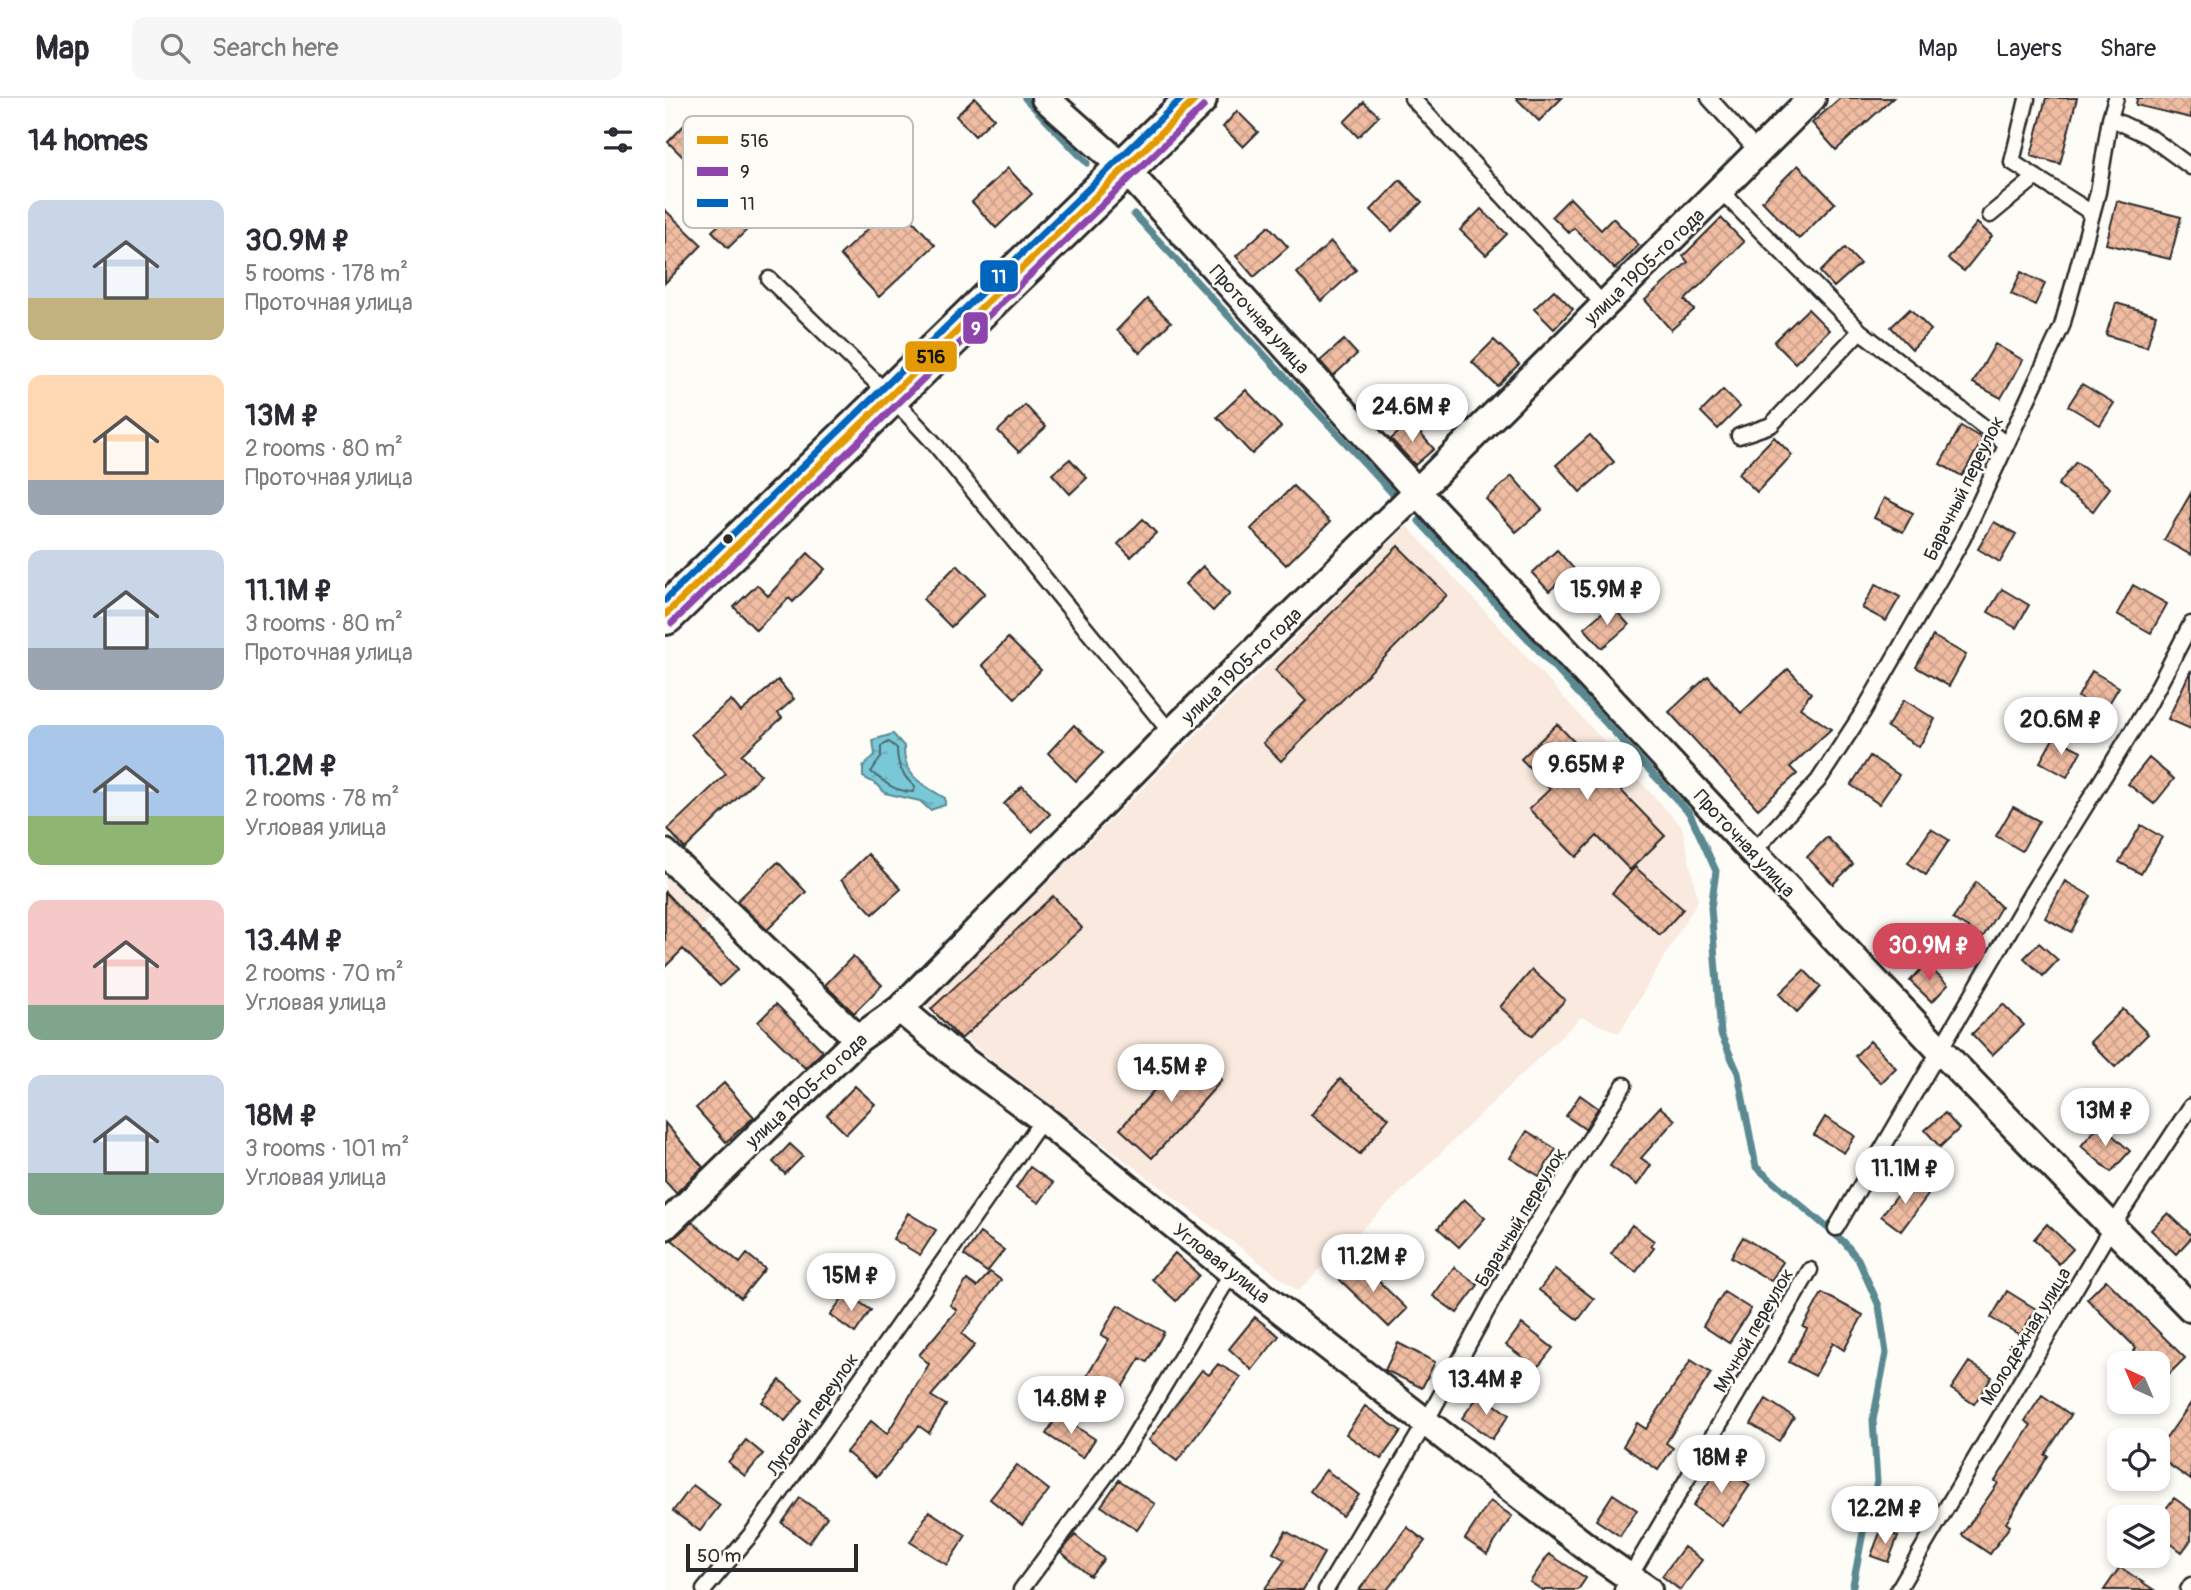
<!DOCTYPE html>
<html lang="en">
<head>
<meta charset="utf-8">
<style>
	:root { --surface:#fff; --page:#f7f7f7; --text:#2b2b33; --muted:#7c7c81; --line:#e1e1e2; --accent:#d1495b }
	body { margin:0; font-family:Pangolin,sans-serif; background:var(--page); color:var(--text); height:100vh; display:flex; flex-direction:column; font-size:26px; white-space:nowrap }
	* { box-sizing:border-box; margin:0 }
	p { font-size:23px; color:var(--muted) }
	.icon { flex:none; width:38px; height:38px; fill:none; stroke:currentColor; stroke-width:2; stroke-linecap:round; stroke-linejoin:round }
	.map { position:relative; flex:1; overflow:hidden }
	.panel { display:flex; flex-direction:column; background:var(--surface); width:665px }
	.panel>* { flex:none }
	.needle { width:46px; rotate:316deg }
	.tools { position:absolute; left:1442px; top:1253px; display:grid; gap:14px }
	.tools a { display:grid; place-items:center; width:63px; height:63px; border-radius:14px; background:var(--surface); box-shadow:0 4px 10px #0003; font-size:35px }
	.scale { position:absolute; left:21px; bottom:18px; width:172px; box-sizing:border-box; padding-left:7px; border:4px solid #2b2b2b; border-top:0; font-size:19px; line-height:24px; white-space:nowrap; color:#2b2b2b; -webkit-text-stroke:5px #fdfcf7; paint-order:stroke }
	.price { position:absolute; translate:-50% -60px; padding:0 16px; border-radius:24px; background:#fff; color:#222; font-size:23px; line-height:46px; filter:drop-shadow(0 2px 4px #0008) }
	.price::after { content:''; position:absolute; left:50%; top:42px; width:21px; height:16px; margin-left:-10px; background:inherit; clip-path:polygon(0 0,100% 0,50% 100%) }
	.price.on { background:var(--accent); color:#fff }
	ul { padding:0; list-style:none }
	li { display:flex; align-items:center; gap:21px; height:175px; padding:0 28px }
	li span { display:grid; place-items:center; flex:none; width:196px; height:140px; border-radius:14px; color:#555 }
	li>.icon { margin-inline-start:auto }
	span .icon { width:84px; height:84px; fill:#fffc; stroke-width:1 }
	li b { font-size:30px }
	h2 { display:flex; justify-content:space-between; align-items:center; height:84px; padding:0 28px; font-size:30px }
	header { display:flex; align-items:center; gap:42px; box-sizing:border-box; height:98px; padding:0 35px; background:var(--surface); border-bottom:2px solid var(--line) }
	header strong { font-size:33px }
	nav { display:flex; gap:38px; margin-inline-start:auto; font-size:24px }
	.search { width:490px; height:63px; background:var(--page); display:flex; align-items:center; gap:18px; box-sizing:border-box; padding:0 24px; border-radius:14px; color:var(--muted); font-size:26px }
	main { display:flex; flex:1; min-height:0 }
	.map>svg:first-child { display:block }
	.built { fill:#f9e9de }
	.water { fill:url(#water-ripples); stroke:#5a8992; stroke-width:2 }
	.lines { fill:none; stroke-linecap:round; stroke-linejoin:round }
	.shore { stroke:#4a6a70; stroke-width:2 }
	.stream { stroke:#5a8992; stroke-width:7 }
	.building { fill:url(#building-cross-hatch); stroke:#2b2b2b; stroke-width:2 }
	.lane-casing { stroke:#2b2b2b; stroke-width:19 }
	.street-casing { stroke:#2b2b2b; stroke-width:32 }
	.primary-casing { stroke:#2b2b2b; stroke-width:44 }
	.lane { stroke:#fdfcf7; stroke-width:14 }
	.street { stroke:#fdfcf7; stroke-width:26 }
	.primary { stroke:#fdfcf7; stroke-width:38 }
	.bus-1-casing { stroke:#fdfcf7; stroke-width:12 }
	.bus-2-casing { stroke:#fdfcf7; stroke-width:12 }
	.bus-3-casing { stroke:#fdfcf7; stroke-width:12 }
	.bus-1 { stroke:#e39a04; stroke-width:7 }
	.bus-2 { stroke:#8e44ad; stroke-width:7 }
	.bus-3 { stroke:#0065bd; stroke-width:7 }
	.bus-dot { fill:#2b2b2b; stroke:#fdfcf7; stroke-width:2.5 }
	.labels { text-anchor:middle; stroke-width:5; stroke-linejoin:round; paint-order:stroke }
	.street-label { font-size:19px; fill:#2b2b2b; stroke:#fdfcf7 }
	.key { fill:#fdfcf7; stroke:#bebdba; stroke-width:2 }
	.key-label { font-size:19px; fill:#2b2b2b }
	.line-badge { stroke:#fdfcf7; stroke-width:2.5 }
	.badge-label { font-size:19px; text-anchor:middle; font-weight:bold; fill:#fff }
	.pale-badge-label { font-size:19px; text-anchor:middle; font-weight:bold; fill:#111 }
</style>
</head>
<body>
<header>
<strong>Map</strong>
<div class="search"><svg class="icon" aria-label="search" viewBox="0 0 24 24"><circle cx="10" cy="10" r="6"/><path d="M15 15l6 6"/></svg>Search here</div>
<nav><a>Map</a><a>Layers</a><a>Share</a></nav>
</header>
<main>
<section class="panel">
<h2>14 homes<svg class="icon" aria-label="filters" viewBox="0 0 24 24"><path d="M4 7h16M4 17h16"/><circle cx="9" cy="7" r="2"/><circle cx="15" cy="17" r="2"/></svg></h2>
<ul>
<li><span style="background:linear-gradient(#c9d6e8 70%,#c2b280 0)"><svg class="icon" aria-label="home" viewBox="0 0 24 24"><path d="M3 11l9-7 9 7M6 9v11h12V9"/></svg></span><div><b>30.9M ₽</b><p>5 rooms · 178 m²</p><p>Проточная улица</p></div></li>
<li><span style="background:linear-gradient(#ffd9b3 75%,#9aa5b1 0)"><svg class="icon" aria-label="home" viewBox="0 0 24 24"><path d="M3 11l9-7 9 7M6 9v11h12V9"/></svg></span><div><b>13M ₽</b><p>2 rooms · 80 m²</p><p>Проточная улица</p></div></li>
<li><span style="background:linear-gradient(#c9d6e8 70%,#9aa5b1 0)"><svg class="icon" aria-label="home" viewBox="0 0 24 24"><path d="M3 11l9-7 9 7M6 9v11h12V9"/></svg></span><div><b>11.1M ₽</b><p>3 rooms · 80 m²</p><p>Проточная улица</p></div></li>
<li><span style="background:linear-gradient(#a9c7e8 65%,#8fb573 0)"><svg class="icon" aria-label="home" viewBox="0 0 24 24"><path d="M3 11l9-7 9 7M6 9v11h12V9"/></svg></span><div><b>11.2M ₽</b><p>2 rooms · 78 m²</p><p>Угловая улица</p></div></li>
<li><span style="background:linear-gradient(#f6c9c9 75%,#7fa58c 0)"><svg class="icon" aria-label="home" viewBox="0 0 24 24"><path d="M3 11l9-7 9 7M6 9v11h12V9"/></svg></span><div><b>13.4M ₽</b><p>2 rooms · 70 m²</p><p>Угловая улица</p></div></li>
<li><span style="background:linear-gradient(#c9d6e8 70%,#7fa58c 0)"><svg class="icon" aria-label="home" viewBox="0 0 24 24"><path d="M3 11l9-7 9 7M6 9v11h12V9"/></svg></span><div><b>18M ₽</b><p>3 rooms · 101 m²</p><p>Угловая улица</p></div></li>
</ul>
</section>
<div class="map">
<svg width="1526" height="1492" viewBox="0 0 1526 1492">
	<defs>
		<pattern id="water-ripples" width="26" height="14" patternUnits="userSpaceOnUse" patternTransform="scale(1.75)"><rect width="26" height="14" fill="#79c8d7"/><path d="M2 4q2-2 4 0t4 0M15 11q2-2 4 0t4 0" fill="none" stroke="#63a3af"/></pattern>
		<pattern id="building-cross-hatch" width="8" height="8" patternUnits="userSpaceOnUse" patternTransform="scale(1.75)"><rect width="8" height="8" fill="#f0bca2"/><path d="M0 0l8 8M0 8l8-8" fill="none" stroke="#cea28c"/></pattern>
	</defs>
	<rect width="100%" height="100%" fill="#fdfcf7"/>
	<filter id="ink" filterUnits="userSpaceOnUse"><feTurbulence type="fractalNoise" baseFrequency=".0143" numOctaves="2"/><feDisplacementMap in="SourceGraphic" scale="14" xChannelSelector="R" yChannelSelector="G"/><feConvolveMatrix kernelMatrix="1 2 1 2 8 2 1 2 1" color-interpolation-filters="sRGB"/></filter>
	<g filter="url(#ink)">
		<path class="built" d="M742,428L1017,729L1033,802L954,935L916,919L633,1193L319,956L260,906Z
			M0,743L62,804L0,864Z"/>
		<path class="water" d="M228,636L239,648C238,678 256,686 280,700V707L265,712L255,703L220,695L213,687L198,679V669L210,657L208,642Z"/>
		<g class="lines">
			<path class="shore" d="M224,644L232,650C232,668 237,677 250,689L248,694C226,692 223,686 206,674L216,659V648Z"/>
			<path class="stream" d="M360,0L422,65
				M469,116L729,397
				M754,423L1025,716L1051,773L1046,810L1056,936L1073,975L1091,1069L1179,1144L1193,1161L1214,1208L1221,1255L1208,1322L1212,1384L1200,1424L1187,1492"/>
		</g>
		<path class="building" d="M310,0L329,20L310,38L291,18Z
			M851,0H897L874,23Z
			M1175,0H1228L1171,52L1147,25Z
			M1381,0H1412L1395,66L1366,58Z
			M1472,0H1526V20L1471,7Z
			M699,4L714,18L693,39L679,24Z
			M572,13L593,34L578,49L558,29Z
			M24,22L58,55L36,77L3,44Z
			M1133,67L1170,105L1134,141L1097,103Z
			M343,70L367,96L331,130L307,104Z
			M735,82L757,104L727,133L706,112Z
			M905,100L936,132L948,120L974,147L950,171L909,130L904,135L887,118Z
			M1452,103L1516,119L1505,161L1441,146Z
			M231,104L270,147L214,199L175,157Z
			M816,111L842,136L821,157L795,132Z
			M0,112L37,147L0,185Z
			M70,112L86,128L63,150L47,133Z
			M1056,120L1079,144L1020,202L1029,212L1006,232L980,202L1023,164L1018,158Z
			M1312,125L1327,138L1299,173L1283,161Z
			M604,128L623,149L589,179L571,158Z
			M666,144L691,172L656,203L632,175Z
			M1180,150L1195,166L1169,189L1155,174Z
			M1356,174L1380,186L1370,207L1346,196Z
			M889,192L908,211L889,231L869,211Z
			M482,201L506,224L475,255L452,232Z
			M1451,205L1491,217L1482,249L1441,237Z
			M1143,211L1164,232L1130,265L1109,244Z
			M1245,211L1266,232L1247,251L1226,229Z
			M679,242L692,256L668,278L655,263Z
			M829,242L854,266L832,288L807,264Z
			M1330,246L1358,262L1336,300L1308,285Z
			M1417,286L1449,305L1435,327L1403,308Z
			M581,292L616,329L587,356L552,319Z
			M1058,292L1075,309L1053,331L1036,314Z
			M360,307L381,329L354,354L333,333Z
			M745,324L769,351L750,367L726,341Z
			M1296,328L1318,341L1297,378L1275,366Z
			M925,337L949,364L915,394L891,367Z
			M1109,339L1127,357L1092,394L1073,376Z
			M405,361L422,380L405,396L387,376Z
			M1411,364L1445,390L1428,413L1393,387Z
			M847,378L877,412L851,434L821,401Z
			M628,388L665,424L621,467L586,431Z
			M1526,395V457L1499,442Z
			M1219,400L1248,415L1238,434L1209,420Z
			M478,421L491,435L466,459L453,446Z
			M1329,424L1351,436L1335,464L1313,451Z
			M733,448L782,497L616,663L598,645L641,603L610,572Z
			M892,452L909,471L884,493L867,475Z
			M143,455L160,471L128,504L124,500L91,532L69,509L92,487L103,498Z
			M292,467L320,495L286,529L258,501Z
			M538,468L565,495L548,513L520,486Z
			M1211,486L1235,499L1221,523L1197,510Z
			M1468,487L1502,506L1486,535L1452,516Z
			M1337,491L1364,507L1351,530L1323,514Z
			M946,507L964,527L937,550L919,530Z
			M1268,538L1301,557L1284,588L1251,569Z
			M343,540L376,572L350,600L317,567Z
			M1123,571L1146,595L1135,610L1166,631L1125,669L1132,676L1093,711L1004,614L1043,578L1076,615Z
			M1526,572V631L1503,621Z
			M1427,573L1454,589L1439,614L1413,599Z
			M113,582L129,601L113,615L117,620L76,657L96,677L20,751L3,731L61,676L26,636L66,602L76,614Z
			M1239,602L1270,621L1254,649L1222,629Z
			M892,626L1000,738L965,772L932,738L911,759L864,711L885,691L856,661Z
			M409,627L438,655L411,683L383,655Z
			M1389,639L1416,653L1402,679L1375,664Z
			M1205,658L1234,677L1214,706L1186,687Z
			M1484,660L1509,681L1489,706L1463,686Z
			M357,688L385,716L367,734L339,706Z
			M1348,709L1374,723L1357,753L1331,738Z
			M1476,727L1497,739L1476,776L1454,764Z
			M1266,731L1284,742L1261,777L1243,765Z
			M1162,739L1188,766L1168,786L1142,759Z
			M203,756L236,791L208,816L176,782Z
			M113,764L141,794L102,832L72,803Z
			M970,769L1018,811L995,837L947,795Z
			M1400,783L1426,798L1406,834L1380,820Z
			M1311,784L1336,809L1318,839L1288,821Z
			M0,794L73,871L55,888L18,851L0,869Z
			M388,798L417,830L296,941L266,911Z
			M1374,845L1393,862L1378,878L1359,860Z
			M188,858L217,887L189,915L160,887Z
			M1261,866L1283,887L1267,904L1245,883Z
			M867,872L900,902L867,938L835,909Z
			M1139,872L1156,889L1132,914L1114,896Z
			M111,906L158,953L140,970L93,924Z
			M1338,906L1359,927L1327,957L1307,936Z
			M1458,911L1483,936L1450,969L1425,944Z
			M1205,943L1231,970L1216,985L1190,958Z
			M524,952L557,982L487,1060L455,1031Z
			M675,981L724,1020L695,1056L646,1017Z
			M59,985L89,1019L61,1044L31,1010Z
			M190,988L210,1006L181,1036L162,1017Z
			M915,997L933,1010L920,1031L901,1018Z
			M995,1009L1010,1022L976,1060L986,1067L972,1087L945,1068L959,1048Z
			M1280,1015L1294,1031L1275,1049L1260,1032Z
			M1160,1019L1190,1038L1179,1055L1149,1037Z
			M0,1025L38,1069L11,1095L0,1083Z
			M1435,1026L1465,1053L1446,1074L1416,1048Z
			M862,1033L891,1051L874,1078L845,1060Z
			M125,1046L138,1058L120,1076L108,1064Z
			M365,1069L388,1085L374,1105L351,1090Z
			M1244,1082L1263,1097L1236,1133L1216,1118Z
			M799,1101L820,1120L794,1149L773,1130Z
			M243,1115L271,1132L255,1157L228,1141Z
			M1503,1115L1526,1137V1140L1511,1156L1486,1132Z
			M27,1124L75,1165L82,1156L100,1171L76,1200L7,1142Z
			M1382,1126L1408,1151L1394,1166L1369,1141Z
			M967,1127L989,1143L986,1148L989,1150L971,1174L946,1156Z
			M315,1135L339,1152L322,1174L299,1157Z
			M1078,1139L1118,1164L1106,1183L1066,1159Z
			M510,1155L534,1177L511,1203L487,1181Z
			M693,1163L742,1211L724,1229L675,1182Z
			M789,1169L813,1187L792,1215L768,1198Z
			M890,1171L929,1201L913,1222L874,1192Z
			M325,1174L336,1182L297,1236L310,1247L266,1298L281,1307L264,1335L254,1328L212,1379L181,1354L206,1323L222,1336L264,1266L254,1257L292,1212L285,1207L302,1182L312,1189Z
			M1441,1182L1520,1260L1493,1287V1265H1482L1469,1253L1471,1250L1422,1201Z
			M1342,1193L1371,1211L1355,1237L1326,1220Z
			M1059,1194L1086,1211L1064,1245L1038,1228Z
			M181,1195L206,1212L190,1235L165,1217Z
			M1157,1195L1198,1217L1179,1252L1168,1245L1150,1278L1124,1264L1142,1231L1138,1229Z
			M453,1207L499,1234L482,1264L475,1260L450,1301L419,1283L444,1241L436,1237Z
			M590,1219L614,1238L587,1272L564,1251Z
			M857,1226L888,1250L872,1270L841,1247Z
			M733,1245L770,1264L757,1290L720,1272Z
			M1026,1262L1046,1275L1001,1345L1008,1350L993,1372L958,1348L972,1325L981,1331Z
			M1304,1264L1327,1279L1309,1306L1286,1291Z
			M553,1266L576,1279L512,1363L484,1342L537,1272L544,1277Z
			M115,1282L138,1302L120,1323L97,1304Z
			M815,1296L844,1317L827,1341L797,1320Z
			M1377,1297L1406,1317L1380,1357L1383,1358L1341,1425L1345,1428L1325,1456L1297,1437L1333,1385L1330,1383L1366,1327L1360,1323Z
			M1101,1301L1129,1319L1114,1343L1086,1326Z
			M1526,1305V1382L1493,1359V1352Z
			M700,1308L736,1333L716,1361L681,1336Z
			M393,1317L430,1341L418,1360L381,1336Z
			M81,1342L98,1356L80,1378L63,1364Z
			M352,1367L384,1392L357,1427L325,1401Z
			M1055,1367L1085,1387L1057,1428L1028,1408Z
			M661,1372L694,1397L677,1418L645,1393Z
			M454,1382L490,1406L472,1432L436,1408Z
			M28,1387L55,1407L35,1433L8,1413Z
			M948,1396L972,1412L955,1438L931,1422Z
			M135,1400L162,1419L144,1445L117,1425Z
			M1509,1400L1526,1412V1442L1517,1454L1493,1436V1421Z
			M825,1403L847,1418L822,1456L800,1441Z
			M264,1413L301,1437L282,1467L245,1444Z
			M742,1429L760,1443L722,1492H694Z
			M1216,1432L1233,1438L1223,1464L1206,1458Z
			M621,1433L659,1455L638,1492H599L620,1462L608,1455Z
			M410,1437L439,1461L425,1478L396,1454Z
			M1019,1449L1037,1462L1015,1492L997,1478Z
			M884,1456L921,1480L913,1492H877L865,1484Z
			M1455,1469L1489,1492H1439Z"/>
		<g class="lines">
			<g class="lane-casing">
				<path id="lane" d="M747,0L939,207
					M1044,0L1094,55
					M1362,1L1347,64L1427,115
					M1445,20L1485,39L1526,69
					M1056,93L1195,233L1341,346
					M1325,117L1371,79
					M104,181L226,299L269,345L506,635
					M1074,338L1106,327L1195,233
					M1088,754L1153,683L1198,614L1297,442L1397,228L1433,94L1445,20L1451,0
					M1171,1130L1367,794L1484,606L1526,526
					M39,1492L88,1434L378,1021
					M356,1492L463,1348L567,1174
					M661,1492L761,1324L857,1148L959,987
					M957,1492L1145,1172
					M1233,1492L1446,1130L1526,1008
					M1523,1492L1526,1487"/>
			</g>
			<g class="street-casing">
				<path id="street" d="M380,0L460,71L752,394L1088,754L1274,951L1526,1210
					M0,755L193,941
					M235,911L284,952L378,1021L567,1174L928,1454L983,1492
					M0,1128L193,941L235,911L506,635L752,394L1147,0"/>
			</g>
			<g class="primary-casing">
				<path id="primary" d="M0,517L532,0"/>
			</g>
			<use href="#lane" class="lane"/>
			<use href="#street" class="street"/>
			<use href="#primary" class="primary"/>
			<g class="bus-1-casing">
				<path id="bus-1" d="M0,517L532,0"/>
			</g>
			<g class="bus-2-casing">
				<path id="bus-2" d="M7,525L539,8"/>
			</g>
			<g class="bus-3-casing">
				<path id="bus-3" d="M0,502L517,0"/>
			</g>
			<use href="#bus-1" class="bus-1"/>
			<use href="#bus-2" class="bus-2"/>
			<use href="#bus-3" class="bus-3"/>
		</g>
	</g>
	<circle class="bus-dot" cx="63" cy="441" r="6"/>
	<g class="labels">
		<g class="street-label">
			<text transform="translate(979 168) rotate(-44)" y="7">улица 1905-го года</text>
			<text transform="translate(595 221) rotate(48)" y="7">Проточная улица</text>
			<text transform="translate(1298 390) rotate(-64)" y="7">Барачный переулок</text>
			<text transform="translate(576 567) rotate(-44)" y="7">улица 1905-го года</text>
			<text transform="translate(1080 745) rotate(47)" y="7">Проточная улица</text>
			<text transform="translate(141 992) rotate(-43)" y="7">улица 1905-го года</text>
			<text transform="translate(855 1119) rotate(-59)" y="7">Барачный переулок</text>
			<text transform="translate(557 1165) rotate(38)" y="7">Угловая улица</text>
			<text transform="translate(1088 1232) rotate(-60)" y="7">Мучной переулок</text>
			<text transform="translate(1360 1238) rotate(-59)" y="7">Молодёжная улица</text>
			<text transform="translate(147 1316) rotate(-55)" y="7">Луговой переулок</text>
		</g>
	</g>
	<rect x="18" y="18" width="230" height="112" rx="10" class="key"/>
	<rect x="32" y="38" width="31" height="8" fill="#e39a04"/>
	<rect x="32" y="69" width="31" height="9" fill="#8e44ad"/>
	<rect x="32" y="101" width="31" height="8" fill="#0065bd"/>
	<g class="key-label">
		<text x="75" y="49">516</text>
		<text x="75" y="80">9</text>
		<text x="75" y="112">11</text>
	</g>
	<g class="line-badge">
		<rect x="314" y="161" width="40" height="34" rx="7" fill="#0065bd"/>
		<rect x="297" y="213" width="27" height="34" rx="7" fill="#8e44ad"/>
		<rect x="239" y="242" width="54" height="33" rx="7" fill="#e39a04"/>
	</g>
	<g class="badge-label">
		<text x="334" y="185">11</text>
		<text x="311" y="237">9</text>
	</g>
	<g class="pale-badge-label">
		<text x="266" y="265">516</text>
	</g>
</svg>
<div class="tools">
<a><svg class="needle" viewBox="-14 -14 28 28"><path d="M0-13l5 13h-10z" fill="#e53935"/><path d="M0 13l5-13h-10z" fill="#7c7c81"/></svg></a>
<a><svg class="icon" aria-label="locate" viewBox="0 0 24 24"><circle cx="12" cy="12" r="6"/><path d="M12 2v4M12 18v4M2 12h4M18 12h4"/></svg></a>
<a><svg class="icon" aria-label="layers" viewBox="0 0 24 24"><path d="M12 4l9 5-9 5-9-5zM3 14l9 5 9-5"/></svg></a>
</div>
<div class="scale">50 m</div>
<b class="price" style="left:747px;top:346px">24.6M ₽</b>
<b class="price" style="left:942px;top:529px">15.9M ₽</b>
<b class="price" style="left:1396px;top:659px">20.6M ₽</b>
<b class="price" style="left:922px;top:704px">9.65M ₽</b>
<b class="price on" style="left:1264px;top:885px">30.9M ₽</b>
<b class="price" style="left:506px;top:1006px">14.5M ₽</b>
<b class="price" style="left:1440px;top:1050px">13M ₽</b>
<b class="price" style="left:1240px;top:1108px">11.1M ₽</b>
<b class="price" style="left:708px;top:1196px">11.2M ₽</b>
<b class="price" style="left:186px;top:1215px">15M ₽</b>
<b class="price" style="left:821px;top:1319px">13.4M ₽</b>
<b class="price" style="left:406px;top:1338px">14.8M ₽</b>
<b class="price" style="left:1056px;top:1397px">18M ₽</b>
<b class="price" style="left:1220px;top:1448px">12.2M ₽</b>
</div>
</main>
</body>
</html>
